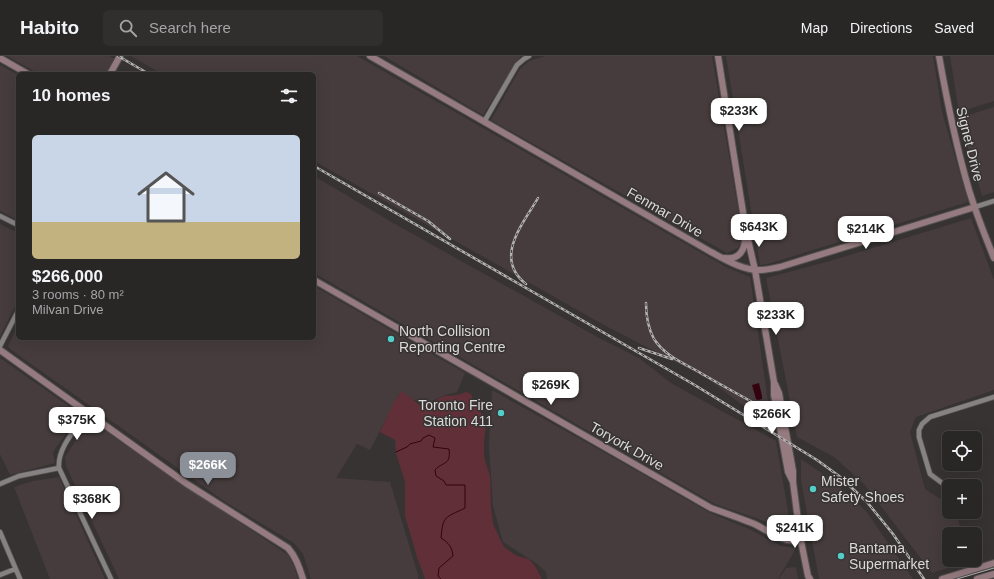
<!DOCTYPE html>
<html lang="en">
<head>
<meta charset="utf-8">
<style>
	:root { --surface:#292626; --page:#312e2e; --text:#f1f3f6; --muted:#a5a5a7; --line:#454343; --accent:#8c9099 }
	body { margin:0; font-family:Arial,sans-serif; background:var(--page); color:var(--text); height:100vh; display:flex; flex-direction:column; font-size:15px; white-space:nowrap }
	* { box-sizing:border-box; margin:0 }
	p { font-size:13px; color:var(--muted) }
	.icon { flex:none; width:22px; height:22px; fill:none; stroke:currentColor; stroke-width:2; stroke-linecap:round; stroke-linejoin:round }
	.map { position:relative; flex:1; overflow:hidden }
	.drawer { position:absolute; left:16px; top:16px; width:300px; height:268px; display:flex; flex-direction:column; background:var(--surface); border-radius:6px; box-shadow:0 4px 16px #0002,0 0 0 1px var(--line) }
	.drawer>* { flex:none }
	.buttons { position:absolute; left:942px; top:375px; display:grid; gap:8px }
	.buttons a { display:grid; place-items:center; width:40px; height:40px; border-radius:6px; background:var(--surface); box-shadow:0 4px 16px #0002,0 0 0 1px var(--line); font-size:20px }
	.price { position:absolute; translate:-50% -34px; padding:0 9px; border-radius:8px; background:#fff; color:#222; font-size:13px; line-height:26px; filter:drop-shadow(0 1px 2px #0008) }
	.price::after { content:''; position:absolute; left:50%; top:24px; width:12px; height:9px; margin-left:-6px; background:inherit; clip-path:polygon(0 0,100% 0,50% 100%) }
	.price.on { background:var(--accent); color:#fff }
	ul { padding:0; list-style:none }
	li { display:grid; align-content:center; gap:8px; height:212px; padding:0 16px }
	li span { display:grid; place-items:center; height:124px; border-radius:6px; color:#555 }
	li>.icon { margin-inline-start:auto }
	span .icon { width:72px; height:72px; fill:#fffc; stroke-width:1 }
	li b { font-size:17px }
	h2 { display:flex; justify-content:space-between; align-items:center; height:48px; padding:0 16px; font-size:17px }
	header { display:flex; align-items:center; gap:24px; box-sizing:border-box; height:56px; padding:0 20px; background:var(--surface); border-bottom:1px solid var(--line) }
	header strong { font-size:19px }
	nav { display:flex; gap:22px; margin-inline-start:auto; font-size:14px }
	.search { width:280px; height:36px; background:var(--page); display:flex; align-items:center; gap:10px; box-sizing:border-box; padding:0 14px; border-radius:6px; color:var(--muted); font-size:15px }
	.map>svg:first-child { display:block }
	.built { fill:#463c3d }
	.green { fill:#612f37 }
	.water { fill:#33040f }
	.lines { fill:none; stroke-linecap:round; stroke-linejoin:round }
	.stream { stroke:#33040f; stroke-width:1 }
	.street-casing { stroke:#535050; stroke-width:6 }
	.secondary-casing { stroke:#535050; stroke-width:8 }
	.street { stroke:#868182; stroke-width:4.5 }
	.secondary { stroke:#957b7f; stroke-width:6 }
	.tram { stroke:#b4b2b2; stroke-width:1 }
	.rail-casing { stroke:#b4b2b2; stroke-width:2.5 }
	.rail { stroke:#373333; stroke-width:1; stroke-dasharray:3; stroke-linecap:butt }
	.poi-dot { fill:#54cdc9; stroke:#373333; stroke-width:1.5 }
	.labels { text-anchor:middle; stroke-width:3; stroke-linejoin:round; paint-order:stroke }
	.street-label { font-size:14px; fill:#dbd9d9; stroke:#373333 }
	.poi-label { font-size:14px; fill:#dbd9d9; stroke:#373333; text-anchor:start }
</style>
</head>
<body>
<header>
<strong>Habito</strong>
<div class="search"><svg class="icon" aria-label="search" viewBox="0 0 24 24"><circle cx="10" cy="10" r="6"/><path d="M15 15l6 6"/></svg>Search here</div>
<nav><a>Map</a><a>Directions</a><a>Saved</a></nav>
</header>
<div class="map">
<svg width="994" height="523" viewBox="0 0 994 523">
	<rect width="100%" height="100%" fill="#373333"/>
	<path class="built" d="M7,0H109L114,2L106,18H39Z
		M131,0H357L726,211L750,221L771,367L741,348L708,323L604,269L314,105V18H162Z
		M384,0H521L483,59Z
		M545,0H712L743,182L738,192L727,197L491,64L520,13L529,5Z
		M726,0H933L942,56L968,146L771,207L760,209Z
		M950,0H994V45L959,56Z
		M0,9L18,19V164L0,155Z
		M994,51V136L982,140L959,62Z
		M314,120L395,168L601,283L639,302L671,327L776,385L791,473L784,476L774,473L764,465L715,448L314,217Z
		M971,162L994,224V334L916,361L910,376L925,433L939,442L949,445V456H956L962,478H949V504H970V505L932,517L864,428L834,401L797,381L766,222L830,205Z
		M0,168L18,177V244L0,281Z
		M314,230L465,317L457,336L445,339L425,348L399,338L370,394L357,388L336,422L390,426L418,519V523H311L303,498L294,487L227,447L10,293L8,290L18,270V282H314Z
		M0,302L80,358L53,396L55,407L10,419L0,398Z
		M492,334L609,399L710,457L749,473L781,490L796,492L778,523H547L546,516L536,507L503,486L493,450L489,389Z
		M89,364L288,499L294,510L298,523H119L66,410L65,401Z
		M801,403L832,424L866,455L913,523H819L801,424Z
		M59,421L105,523H106H50L14,431L33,425Z
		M796,511L798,523H779L786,512Z"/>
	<path class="green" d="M402,335L422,351L444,340L458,339L466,336L471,338L475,349L482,358L486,371L484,384V401L490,420L491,452L493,468L504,491L517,500L529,503L535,510L542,523H425L417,501L405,460V426L396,397L395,384L380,376L394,346Z"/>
	<path class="water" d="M759,327L762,340V343L758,344L756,343L752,329Z"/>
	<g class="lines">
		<path class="stream" d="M396,396L407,391L410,388L421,385L423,382L429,379L435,382L433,391L449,393C451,410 443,405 435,414L436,420L444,425L446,429H465V452C445,462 443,459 441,482C449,487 452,491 453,500L439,512L438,520L441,523"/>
		<g class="street-casing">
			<path id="street" d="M484,66L517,9L524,3L529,0
				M975,151L994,145
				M0,160L18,169
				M0,290L18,255
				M87,356C76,373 57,392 59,412L111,523
				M942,427L930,418L919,381V374L922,368L930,361L994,341
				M0,428L19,420L59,412
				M0,476L20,523
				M0,519L15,513"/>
		</g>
		<g class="secondary-casing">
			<path id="secondary" d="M370,0L711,196C726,204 744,215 761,214C767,214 774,212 780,211L975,151
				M718,0L746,175L755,214L774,326V339L788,416L793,426
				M939,0C947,45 956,90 969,134C976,157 985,180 994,202
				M0,2L28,18
				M110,18L120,0
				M725,202C739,204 745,194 745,182
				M314,224L711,452C725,457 739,462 752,467C765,472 782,487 795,484L797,480H800
				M0,294L187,428L288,492C296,501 299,511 303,523
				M775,328L779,337L793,415V426L800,480L808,520L810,523
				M942,523L994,507
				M977,523L994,518"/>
		</g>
		<use href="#street" class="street"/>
		<use href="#secondary" class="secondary"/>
		<path class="tram" d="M957,523L994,512"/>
		<g class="rail-casing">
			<path id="rail" d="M118,0L149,18
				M314,110L693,328L817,404L839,420L867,446L893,478L924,523
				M379,137L428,165L450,183
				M526,228C493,202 523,168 538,142
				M646,247C646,260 648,272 654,283C664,299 683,307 699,316C719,328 740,339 761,351
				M639,292L672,303"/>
		</g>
		<use href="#rail" class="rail"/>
	</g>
	<g class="poi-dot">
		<circle cx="391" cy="283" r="4"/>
		<circle cx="501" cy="357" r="4"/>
		<circle cx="813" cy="433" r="4"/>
		<circle cx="841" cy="500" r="4"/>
	</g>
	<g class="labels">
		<g class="street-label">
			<text transform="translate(970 88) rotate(76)" y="5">Signet Drive</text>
			<text transform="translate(665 156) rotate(30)" y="5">Fenmar Drive</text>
			<text transform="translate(627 390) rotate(30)" y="5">Toryork Drive</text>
		</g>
		<g class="poi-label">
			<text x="399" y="280">North Collision<tspan x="399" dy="16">Reporting Centre</tspan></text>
			<text x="493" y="354" text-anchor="end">Toronto Fire<tspan x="493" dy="16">Station 411</tspan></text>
			<text x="821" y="430">Mister<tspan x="821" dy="16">Safety Shoes</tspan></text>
			<text x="849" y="497">Bantama<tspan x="849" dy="16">Supermarket</tspan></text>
		</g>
	</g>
</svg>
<div class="buttons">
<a><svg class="icon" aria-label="locate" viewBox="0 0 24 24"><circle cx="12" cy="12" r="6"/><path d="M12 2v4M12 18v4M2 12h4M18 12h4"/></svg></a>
<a>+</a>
<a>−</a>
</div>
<b class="price" style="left:739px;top:76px">$233K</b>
<b class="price" style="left:759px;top:192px">$643K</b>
<b class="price" style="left:866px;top:194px">$214K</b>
<b class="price" style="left:776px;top:280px">$233K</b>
<b class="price" style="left:551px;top:350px">$269K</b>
<b class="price" style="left:772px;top:379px">$266K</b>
<b class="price" style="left:77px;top:385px">$375K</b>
<b class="price on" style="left:208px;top:430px">$266K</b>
<b class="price" style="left:92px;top:464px">$368K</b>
<b class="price" style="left:795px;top:493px">$241K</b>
<section class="drawer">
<h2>10 homes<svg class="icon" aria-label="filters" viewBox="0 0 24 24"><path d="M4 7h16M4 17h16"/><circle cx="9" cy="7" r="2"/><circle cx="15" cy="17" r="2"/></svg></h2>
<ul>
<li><span style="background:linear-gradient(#c9d6e8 70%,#c2b280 0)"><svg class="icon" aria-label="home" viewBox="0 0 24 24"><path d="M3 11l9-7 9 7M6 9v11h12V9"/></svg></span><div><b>$266,000</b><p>3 rooms · 80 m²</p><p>Milvan Drive</p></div></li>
</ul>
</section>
</div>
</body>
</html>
